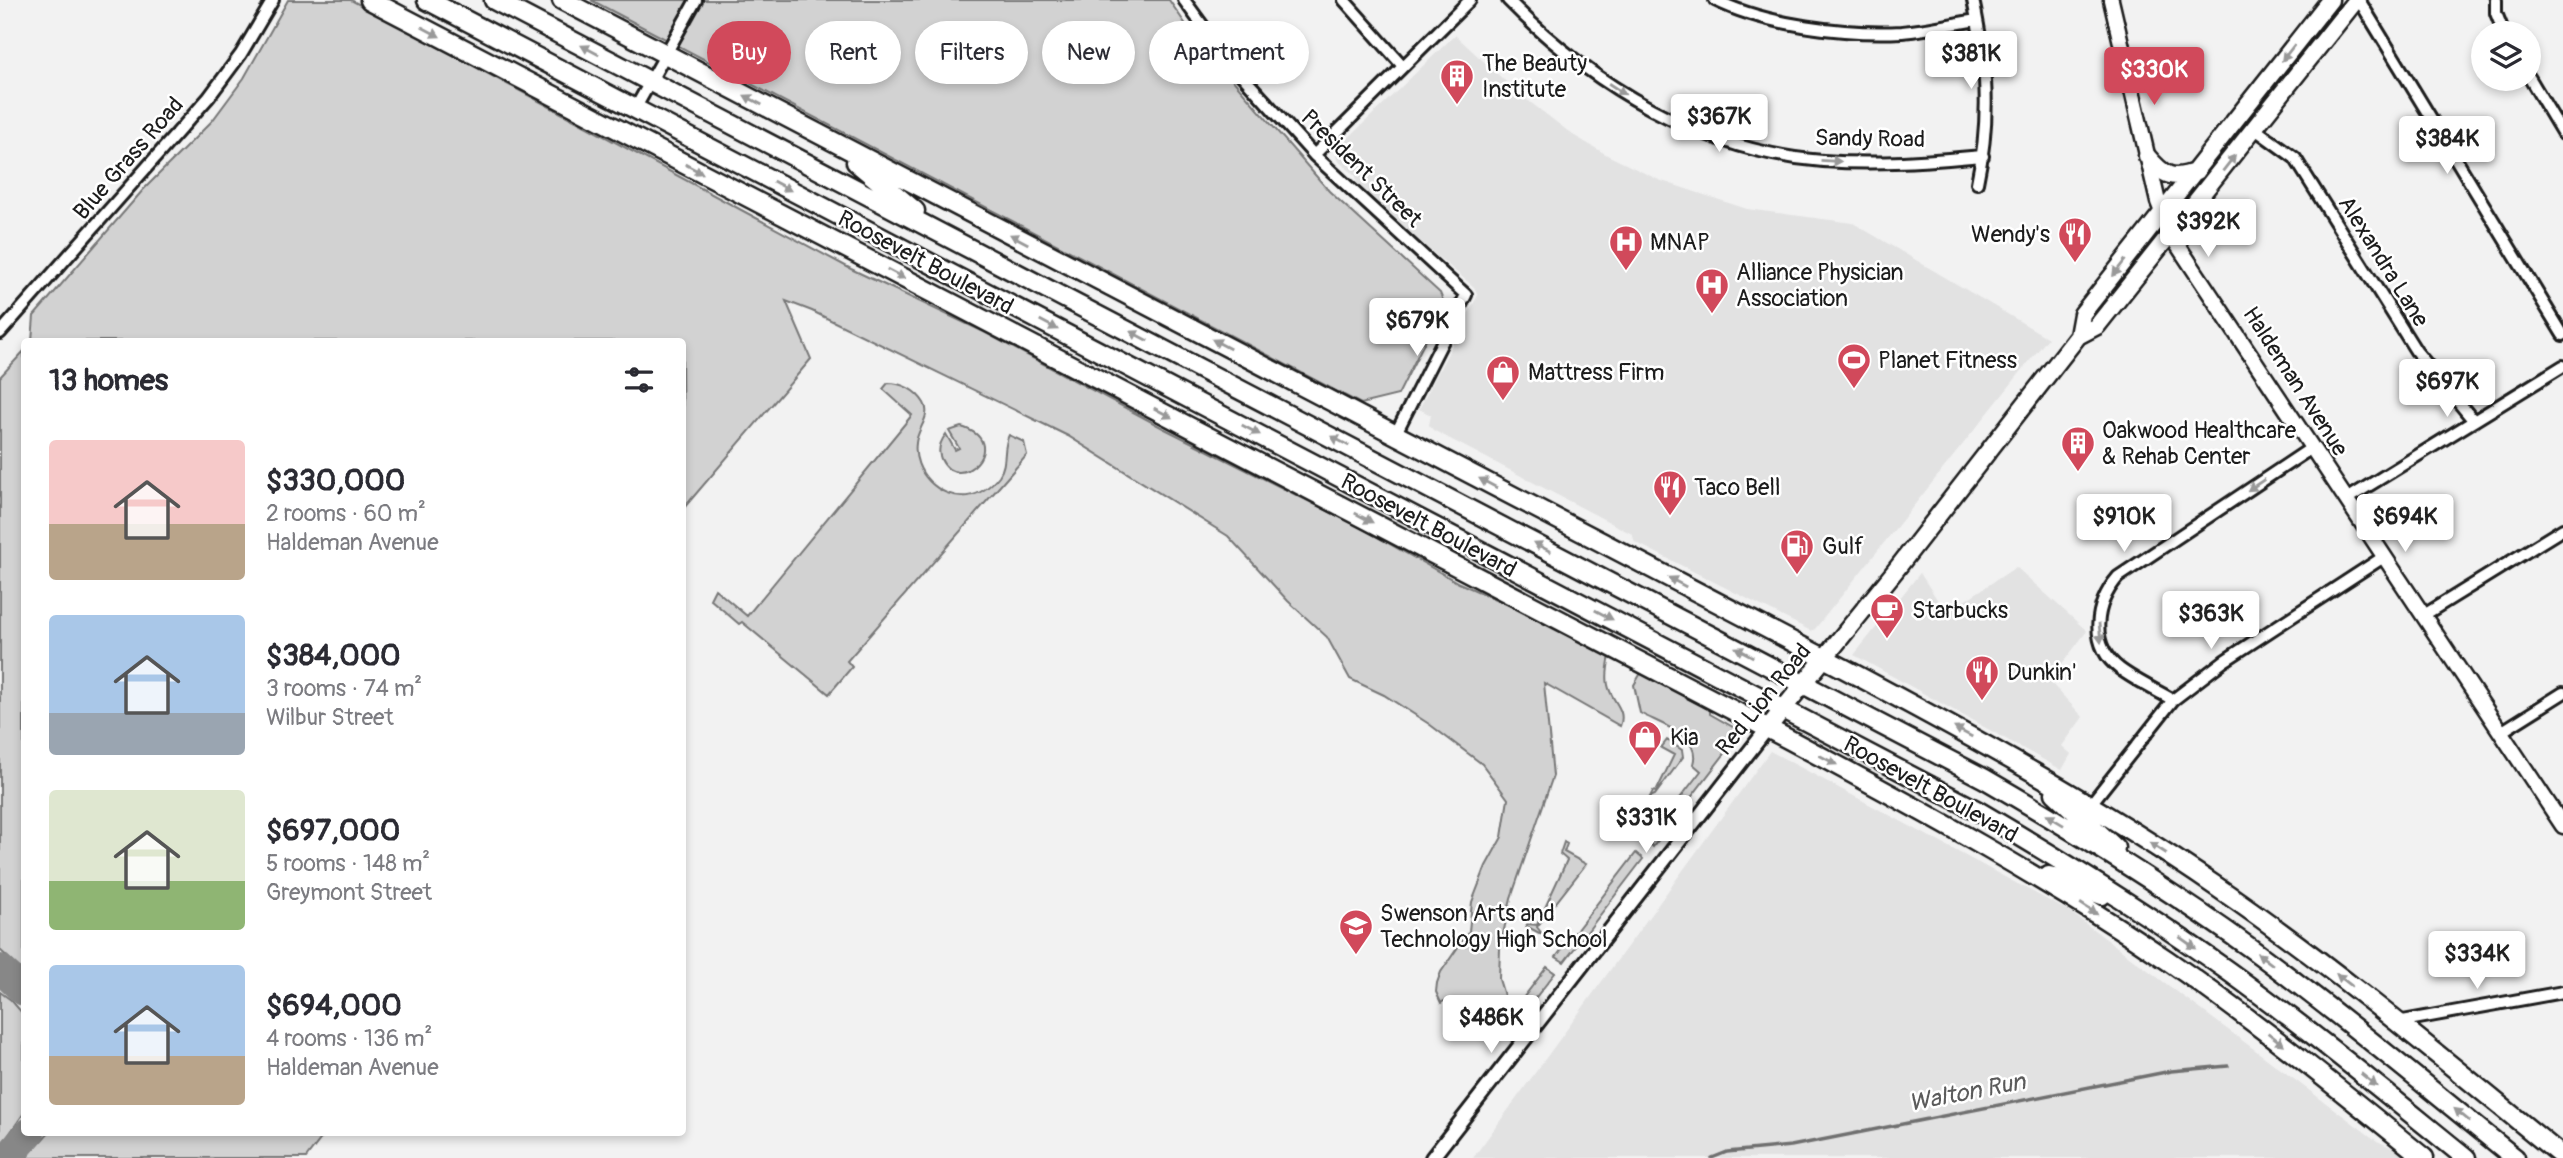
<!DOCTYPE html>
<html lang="en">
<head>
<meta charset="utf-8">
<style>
	:root { --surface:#fff; --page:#f2f2f3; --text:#2b2b33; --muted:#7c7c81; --accent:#d1495b }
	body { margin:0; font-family:Pangolin,sans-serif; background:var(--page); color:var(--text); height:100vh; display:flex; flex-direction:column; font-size:26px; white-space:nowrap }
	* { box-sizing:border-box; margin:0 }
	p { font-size:23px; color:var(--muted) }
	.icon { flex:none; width:38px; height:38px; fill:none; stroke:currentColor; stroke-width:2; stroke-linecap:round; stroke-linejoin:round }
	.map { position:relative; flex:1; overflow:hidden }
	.details { position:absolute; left:21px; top:338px; width:665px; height:798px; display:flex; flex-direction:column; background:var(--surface); border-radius:7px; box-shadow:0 4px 10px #0003 }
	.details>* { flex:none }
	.top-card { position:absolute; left:707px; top:21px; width:665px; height:63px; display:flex; gap:14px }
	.buttons { position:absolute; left:2471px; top:21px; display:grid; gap:14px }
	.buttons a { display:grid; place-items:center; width:70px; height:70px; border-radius:50%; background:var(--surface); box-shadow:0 4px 10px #0003; font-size:35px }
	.price { position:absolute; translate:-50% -60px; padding:0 16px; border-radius:7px; background:#fff; color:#222; font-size:23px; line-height:46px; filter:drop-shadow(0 2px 4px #0008) }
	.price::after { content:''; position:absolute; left:50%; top:42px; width:21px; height:16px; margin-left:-10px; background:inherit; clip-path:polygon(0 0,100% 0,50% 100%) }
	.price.selected { background:var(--accent); color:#fff }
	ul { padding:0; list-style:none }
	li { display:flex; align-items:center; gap:21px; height:175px; padding:0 28px }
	li span { display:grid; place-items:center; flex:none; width:196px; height:140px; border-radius:7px; color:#555 }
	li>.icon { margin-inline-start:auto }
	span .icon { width:84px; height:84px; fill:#fffc; stroke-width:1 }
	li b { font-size:30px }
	h2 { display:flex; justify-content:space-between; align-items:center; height:84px; padding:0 28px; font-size:30px }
	.pill { padding:0 24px; border-radius:32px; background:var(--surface); box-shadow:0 4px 10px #0003; font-size:24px; line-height:63px }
	.pill.selected { background:var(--accent); color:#fff }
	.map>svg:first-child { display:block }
	.built { fill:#e2e2e2 }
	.green { fill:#d2d2d2; stroke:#777; stroke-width:2 }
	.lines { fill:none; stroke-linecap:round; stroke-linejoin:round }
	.stream { stroke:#707070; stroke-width:3.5 }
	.taxiway { stroke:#878787; stroke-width:30 }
	.minor-casing { stroke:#1c1c1c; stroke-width:16 }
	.tertiary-casing { stroke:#1c1c1c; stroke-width:18 }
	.secondary-casing { stroke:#1c1c1c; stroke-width:19 }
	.primary-casing { stroke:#1c1c1c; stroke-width:21 }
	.trunk-casing { stroke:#1c1c1c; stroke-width:23 }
	.minor { stroke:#fff; stroke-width:10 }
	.tertiary { stroke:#fff; stroke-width:12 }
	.secondary { stroke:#fff; stroke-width:14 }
	.primary { stroke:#fff; stroke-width:16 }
	.trunk { stroke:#fff; stroke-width:18 }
	.oneway { fill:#999 }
	.labels { text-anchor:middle; stroke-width:5; stroke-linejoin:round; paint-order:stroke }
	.poi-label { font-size:23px; fill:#1c1c1c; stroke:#fff; text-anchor:start }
	.street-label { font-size:23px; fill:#1c1c1c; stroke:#fff }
	.water-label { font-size:24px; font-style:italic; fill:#5b5b5b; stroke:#fff }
</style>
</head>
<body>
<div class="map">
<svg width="2563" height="1158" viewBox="0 0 2563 1158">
	<rect width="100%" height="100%" fill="#f2f2f2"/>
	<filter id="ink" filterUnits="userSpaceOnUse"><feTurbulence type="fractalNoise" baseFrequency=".0143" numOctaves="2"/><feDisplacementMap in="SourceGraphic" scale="14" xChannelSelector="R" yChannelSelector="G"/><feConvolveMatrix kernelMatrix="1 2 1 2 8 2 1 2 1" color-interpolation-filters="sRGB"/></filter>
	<g filter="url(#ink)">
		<path class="built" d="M1455,35L1517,92L1573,135L1609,156L1659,180L1747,209L1853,223L2048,338L1815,629L1811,631L1635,542L1632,534L1433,430L1429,425L1431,415L1419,409L1478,295L1474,287L1405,229L1357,183L1356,176L1337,160L1336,155L1339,147Z
			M2016,567L2087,631L2049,681L2083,717L2062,746L2071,754L2062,770L1854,655L1920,573L1946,613Z
			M1770,751L2070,912L2377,1141L2415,1158H1473Z"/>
		<path class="green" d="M288,0H351L851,269L984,332L1163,428L1356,525L1459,583L1518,609L1610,656C1608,665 1606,676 1608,685C1611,701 1627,709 1620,726L1544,683L1553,776L1511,898L1500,948L1499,979L1510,1015L1547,967L1555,973L1514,1025L1512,1023L1497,1038L1488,1037L1444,1001L1441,1003L1436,992L1437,983L1441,972L1469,931L1472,902L1486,866L1502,837L1508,799L1482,764L1429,724L1384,695L1350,679L1327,637L1288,601L1228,536L1068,436L812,311L786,301L811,359L683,509L682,341H32L34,316L143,190L212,121L244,78Z
			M591,0H1169L1191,32L1329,191L1440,293L1444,303L1398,395L1361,404Z
			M24,351V972L0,950V377Z
			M888,383C902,383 916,390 924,403C932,416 917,429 916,443C912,472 939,499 968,496C981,494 991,486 999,476C1008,463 1002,448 1009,435L1024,442L1027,455L847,661L852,667L829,694L742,622L739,624L710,599L715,589L747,616L912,415L883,389Z
			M961,427C1013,441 959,497 941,459C937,450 940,442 946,434L955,450L959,448L949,431Z
			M1641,673L1710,710V714L1738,730L1739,735L1653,847L1647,841L1701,771L1693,764C1702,735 1659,724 1640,713L1634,685Z
			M1667,740L1682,750L1683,757L1655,795L1650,797L1653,791L1656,792L1674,755L1661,748Z
			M1564,842L1567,844L1564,852L1586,864L1537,927L1543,935L1526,926L1527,924L1537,925L1567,860L1560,854Z
			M1636,853L1643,859L1564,962L1556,957Z
			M0,992L11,1000L24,1015V1113L0,1147Z
			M49,1132H326L306,1158H26Z"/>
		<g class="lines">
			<path class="stream" d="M1712,1158L1727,1152L1791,1146L2171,1071L2228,1066"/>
			<path class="taxiway" d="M0,969L24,991
				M7,1158L30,1132"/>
			<g class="minor-casing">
				<path id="minor" d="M1184,0L1227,59L1314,155L1466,295L1395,435
					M1344,0L1402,65
					M1508,0C1591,85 1702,152 1823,161C1877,165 1929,161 1983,156
					M1715,0C1765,25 1846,35 1902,32C1927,30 1952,24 1977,20
					M1973,0C1987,65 1991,117 1977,183
					M2359,0L2563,335
					M2496,0V13L2504,33
					M2529,77L2563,134
					M635,109L696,0
					M2255,129L2295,158L2416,351L2474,421
					M1314,155L1470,0
					M0,333L209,97L241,54L273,0
					M2347,499L2563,366
					M2424,615L2563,529
					M2173,700C2156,690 2136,681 2120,669C2088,645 2095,604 2118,577L2313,447
					M2501,732L2563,693
					M2090,805L2173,700L2224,661L2385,556
					M2397,1022L2563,992"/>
			</g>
			<g class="tertiary-casing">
				<path id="tertiary" d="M1432,1158L1767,729"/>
			</g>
			<g class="secondary-casing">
				<path id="secondary" d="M2111,0L2158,202L2171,235L2563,826"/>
			</g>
			<g class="primary-casing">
				<path id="primary" d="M2147,156C2164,176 2172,181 2197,171
					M2078,336L2082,314L2330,0
					M1767,729L1895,571L2078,336L2097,326L2356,0"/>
			</g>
			<g class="trunk-casing">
				<path id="trunk" d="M370,0L1790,740C1919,809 2046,878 2167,960C2256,1021 2340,1090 2424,1158
					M427,0L1978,811C2063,861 2147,913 2228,971C2310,1030 2387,1094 2466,1158
					M494,0L1985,779C2075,831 2164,886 2249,947C2340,1014 2427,1087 2515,1158
					M562,0L1843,668C1971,736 2098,805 2217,887C2338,970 2450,1065 2563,1157
					M856,162L915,211
					M2055,793L2115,848
					M2049,876L2102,895"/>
			</g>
			<use href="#minor" class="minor"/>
			<use href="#tertiary" class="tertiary"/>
			<use href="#secondary" class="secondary"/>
			<use href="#primary" class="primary"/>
			<use href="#trunk" class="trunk"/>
		</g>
		<defs><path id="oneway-solid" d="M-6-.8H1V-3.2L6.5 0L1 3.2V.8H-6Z" transform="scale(1.75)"/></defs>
		<g class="oneway">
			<use href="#oneway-solid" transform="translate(431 32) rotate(28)"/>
			<use href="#oneway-solid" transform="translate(590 50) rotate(-152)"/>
			<use href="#oneway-solid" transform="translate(2288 53) rotate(128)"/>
			<use href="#oneway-solid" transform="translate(1617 89) rotate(33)"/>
			<use href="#oneway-solid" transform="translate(753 100) rotate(-152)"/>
			<use href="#oneway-solid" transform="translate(1831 161) rotate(3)"/>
			<use href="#oneway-solid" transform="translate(2229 163) rotate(-52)"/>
			<use href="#oneway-solid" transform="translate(694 169) rotate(28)"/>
			<use href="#oneway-solid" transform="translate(782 186) rotate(28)"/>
			<use href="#oneway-solid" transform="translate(1019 239) rotate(-152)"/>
			<use href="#oneway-solid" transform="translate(2119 268) rotate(128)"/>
			<use href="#oneway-solid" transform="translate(896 274) rotate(28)"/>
			<use href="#oneway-solid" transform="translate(1049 325) rotate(28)"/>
			<use href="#oneway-solid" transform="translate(1139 336) rotate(-152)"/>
			<use href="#oneway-solid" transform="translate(1221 344) rotate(-152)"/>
			<use href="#oneway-solid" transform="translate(1163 413) rotate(28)"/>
			<use href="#oneway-solid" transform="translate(1251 430) rotate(28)"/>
			<use href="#oneway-solid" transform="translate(1340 441) rotate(-152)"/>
			<use href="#oneway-solid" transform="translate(1488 483) rotate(-152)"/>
			<use href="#oneway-solid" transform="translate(2256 485) rotate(146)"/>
			<use href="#oneway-solid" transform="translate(1364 518) rotate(28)"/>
			<use href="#oneway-solid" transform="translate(1542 547) rotate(-152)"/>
			<use href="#oneway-solid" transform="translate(1677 582) rotate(-152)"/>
			<use href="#oneway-solid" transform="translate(1604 615) rotate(28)"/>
			<use href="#oneway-solid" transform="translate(2100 633) rotate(84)"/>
			<use href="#oneway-solid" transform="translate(1744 652) rotate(-152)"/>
			<use href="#oneway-solid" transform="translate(1963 732) rotate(-152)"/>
			<use href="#oneway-solid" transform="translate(1828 760) rotate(28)"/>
			<use href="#oneway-solid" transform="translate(2055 820) rotate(-149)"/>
			<use href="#oneway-solid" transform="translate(2158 848) rotate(-147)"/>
			<use href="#oneway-solid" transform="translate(2089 909) rotate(33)"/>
			<use href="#oneway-solid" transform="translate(2188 943) rotate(35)"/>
			<use href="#oneway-solid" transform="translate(2265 959) rotate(-143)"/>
			<use href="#oneway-solid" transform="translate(2344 980) rotate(-142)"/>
			<use href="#oneway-solid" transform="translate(2276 1039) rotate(37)"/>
			<use href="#oneway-solid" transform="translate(2369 1080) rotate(39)"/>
			<use href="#oneway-solid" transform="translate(2462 1115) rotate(-141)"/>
		</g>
	</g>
	<defs>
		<g id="building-pin" transform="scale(1.75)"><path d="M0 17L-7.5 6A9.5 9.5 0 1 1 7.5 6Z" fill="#d1495b" stroke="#fff"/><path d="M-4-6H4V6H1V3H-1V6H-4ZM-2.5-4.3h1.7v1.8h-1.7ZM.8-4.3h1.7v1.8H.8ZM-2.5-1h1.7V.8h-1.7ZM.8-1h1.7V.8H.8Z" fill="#fff"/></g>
		<g id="restaurant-pin" transform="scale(1.75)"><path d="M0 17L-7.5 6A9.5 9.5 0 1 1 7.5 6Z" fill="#d1495b" stroke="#fff"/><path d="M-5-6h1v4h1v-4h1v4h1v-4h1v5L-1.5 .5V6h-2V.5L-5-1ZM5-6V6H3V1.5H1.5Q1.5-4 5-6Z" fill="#fff"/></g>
		<g id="hospital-pin" transform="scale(1.75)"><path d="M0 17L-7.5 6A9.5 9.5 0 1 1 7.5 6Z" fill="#d1495b" stroke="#fff"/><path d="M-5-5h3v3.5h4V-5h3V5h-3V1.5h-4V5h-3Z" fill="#fff"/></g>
		<g id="stadium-pin" transform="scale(1.75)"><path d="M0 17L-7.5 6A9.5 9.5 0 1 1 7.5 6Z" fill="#d1495b" stroke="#fff"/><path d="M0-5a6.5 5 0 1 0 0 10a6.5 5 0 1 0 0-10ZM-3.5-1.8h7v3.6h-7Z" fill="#fff"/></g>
		<g id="shop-pin" transform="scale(1.75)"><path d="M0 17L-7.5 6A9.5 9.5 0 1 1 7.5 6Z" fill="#d1495b" stroke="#fff"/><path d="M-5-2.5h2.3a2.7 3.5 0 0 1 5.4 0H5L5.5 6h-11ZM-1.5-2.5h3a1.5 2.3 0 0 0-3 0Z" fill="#fff"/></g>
		<g id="fuel-pin" transform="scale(1.75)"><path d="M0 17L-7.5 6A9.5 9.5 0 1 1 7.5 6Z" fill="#d1495b" stroke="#fff"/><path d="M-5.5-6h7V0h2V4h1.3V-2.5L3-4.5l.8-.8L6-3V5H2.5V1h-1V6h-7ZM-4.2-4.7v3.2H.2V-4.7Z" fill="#fff"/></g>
		<g id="cafe-pin" transform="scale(1.75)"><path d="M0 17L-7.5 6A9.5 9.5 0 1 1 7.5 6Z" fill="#d1495b" stroke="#fff"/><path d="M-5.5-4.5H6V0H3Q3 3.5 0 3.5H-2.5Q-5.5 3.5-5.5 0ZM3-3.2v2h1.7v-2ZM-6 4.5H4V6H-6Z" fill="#fff"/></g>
		<g id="school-pin" transform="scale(1.75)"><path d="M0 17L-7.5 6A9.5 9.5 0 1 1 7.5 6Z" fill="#d1495b" stroke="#fff"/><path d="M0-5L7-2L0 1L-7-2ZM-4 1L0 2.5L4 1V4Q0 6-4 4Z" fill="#fff"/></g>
	</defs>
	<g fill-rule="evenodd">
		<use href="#building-pin" x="1457" y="76"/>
		<use href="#restaurant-pin" x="2075" y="234"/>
		<use href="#hospital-pin" x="1626" y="242"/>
		<use href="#hospital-pin" x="1712" y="285"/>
		<use href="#stadium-pin" x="1854" y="360"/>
		<use href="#shop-pin" x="1503" y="372"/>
		<use href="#building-pin" x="2078" y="443"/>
		<use href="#restaurant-pin" x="1670" y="487"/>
		<use href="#fuel-pin" x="1797" y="546"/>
		<use href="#cafe-pin" x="1887" y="610"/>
		<use href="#restaurant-pin" x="1982" y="672"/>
		<use href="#shop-pin" x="1645" y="737"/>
		<use href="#school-pin" x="1356" y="926"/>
	</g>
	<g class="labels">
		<g class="poi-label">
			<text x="1482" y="71">The Beauty<tspan x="1482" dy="26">Institute</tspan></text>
			<text x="2050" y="242" text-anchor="end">Wendy's</text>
			<text x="1650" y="250">MNAP</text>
			<text x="1736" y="280">Alliance Physician<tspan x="1736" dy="26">Association</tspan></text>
			<text x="1878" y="368">Planet Fitness</text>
			<text x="1528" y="380">Mattress Firm</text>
			<text x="2102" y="438">Oakwood Healthcare<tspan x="2102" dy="26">&amp; Rehab Center</tspan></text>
			<text x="1694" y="495">Taco Bell</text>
			<text x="1822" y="554">Gulf</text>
			<text x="1912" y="618">Starbucks</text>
			<text x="2007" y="680">Dunkin'</text>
			<text x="1670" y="745">Kia</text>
			<text x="1380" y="921">Swenson Arts and<tspan x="1380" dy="26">Technology High School</tspan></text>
		</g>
		<g class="street-label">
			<text transform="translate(1870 138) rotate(1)" y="8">Sandy Road</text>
			<text transform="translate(128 158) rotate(-49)" y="8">Blue Grass Road</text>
			<text transform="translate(1362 168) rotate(44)" y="8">President Street</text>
			<text transform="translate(2384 261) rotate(58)" y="8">Alexandra Lane</text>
			<text transform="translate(926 262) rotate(28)" y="8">Roosevelt Boulevard</text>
			<text transform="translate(2296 381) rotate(57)" y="8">Haldeman Avenue</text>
			<text transform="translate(1429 525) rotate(28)" y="8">Roosevelt Boulevard</text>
			<text transform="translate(1763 699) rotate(-51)" y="8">Red Lion Road</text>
			<text transform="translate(1931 789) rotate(29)" y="8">Roosevelt Boulevard</text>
		</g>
		<g class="water-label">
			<text transform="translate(1967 1092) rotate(-11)" y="8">Walton Run</text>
		</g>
	</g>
</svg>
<div class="buttons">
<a><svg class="icon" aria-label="layers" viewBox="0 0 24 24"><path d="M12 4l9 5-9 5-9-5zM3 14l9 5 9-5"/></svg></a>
</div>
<b class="price" style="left:1971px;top:91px">$381K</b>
<b class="price selected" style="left:2154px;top:107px">$330K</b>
<b class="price" style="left:1719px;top:154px">$367K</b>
<b class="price" style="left:2447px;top:176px">$384K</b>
<b class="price" style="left:2208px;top:259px">$392K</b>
<b class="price" style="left:1417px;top:358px">$679K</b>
<b class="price" style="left:2447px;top:419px">$697K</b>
<b class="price" style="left:2124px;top:554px">$910K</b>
<b class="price" style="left:2405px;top:554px">$694K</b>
<b class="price" style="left:2211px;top:651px">$363K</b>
<b class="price" style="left:1646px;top:855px">$331K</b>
<b class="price" style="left:2477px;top:991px">$334K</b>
<b class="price" style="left:1491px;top:1055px">$486K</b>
<div class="top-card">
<a class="pill selected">Buy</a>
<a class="pill">Rent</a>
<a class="pill">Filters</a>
<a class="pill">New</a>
<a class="pill">Apartment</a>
</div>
<section class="details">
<h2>13 homes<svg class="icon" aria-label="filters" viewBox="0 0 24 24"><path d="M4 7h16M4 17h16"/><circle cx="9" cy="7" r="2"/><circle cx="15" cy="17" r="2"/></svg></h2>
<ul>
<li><span style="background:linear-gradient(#f6c9c9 60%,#b9a48a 0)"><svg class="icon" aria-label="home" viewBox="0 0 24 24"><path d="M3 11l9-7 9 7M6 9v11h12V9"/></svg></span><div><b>$330,000</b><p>2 rooms · 60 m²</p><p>Haldeman Avenue</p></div></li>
<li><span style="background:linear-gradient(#a9c7e8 70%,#9aa5b1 0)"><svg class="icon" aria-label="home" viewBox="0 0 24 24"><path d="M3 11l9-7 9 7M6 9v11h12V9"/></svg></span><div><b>$384,000</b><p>3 rooms · 74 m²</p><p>Wilbur Street</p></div></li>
<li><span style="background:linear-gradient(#dfe7d0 65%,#8fb573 0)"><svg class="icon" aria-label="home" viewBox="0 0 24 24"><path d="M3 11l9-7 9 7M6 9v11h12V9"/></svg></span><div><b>$697,000</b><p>5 rooms · 148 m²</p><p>Greymont Street</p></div></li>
<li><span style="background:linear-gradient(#a9c7e8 65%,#b9a48a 0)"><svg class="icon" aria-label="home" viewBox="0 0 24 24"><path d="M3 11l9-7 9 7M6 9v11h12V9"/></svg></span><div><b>$694,000</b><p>4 rooms · 136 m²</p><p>Haldeman Avenue</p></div></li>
</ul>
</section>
</div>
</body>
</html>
